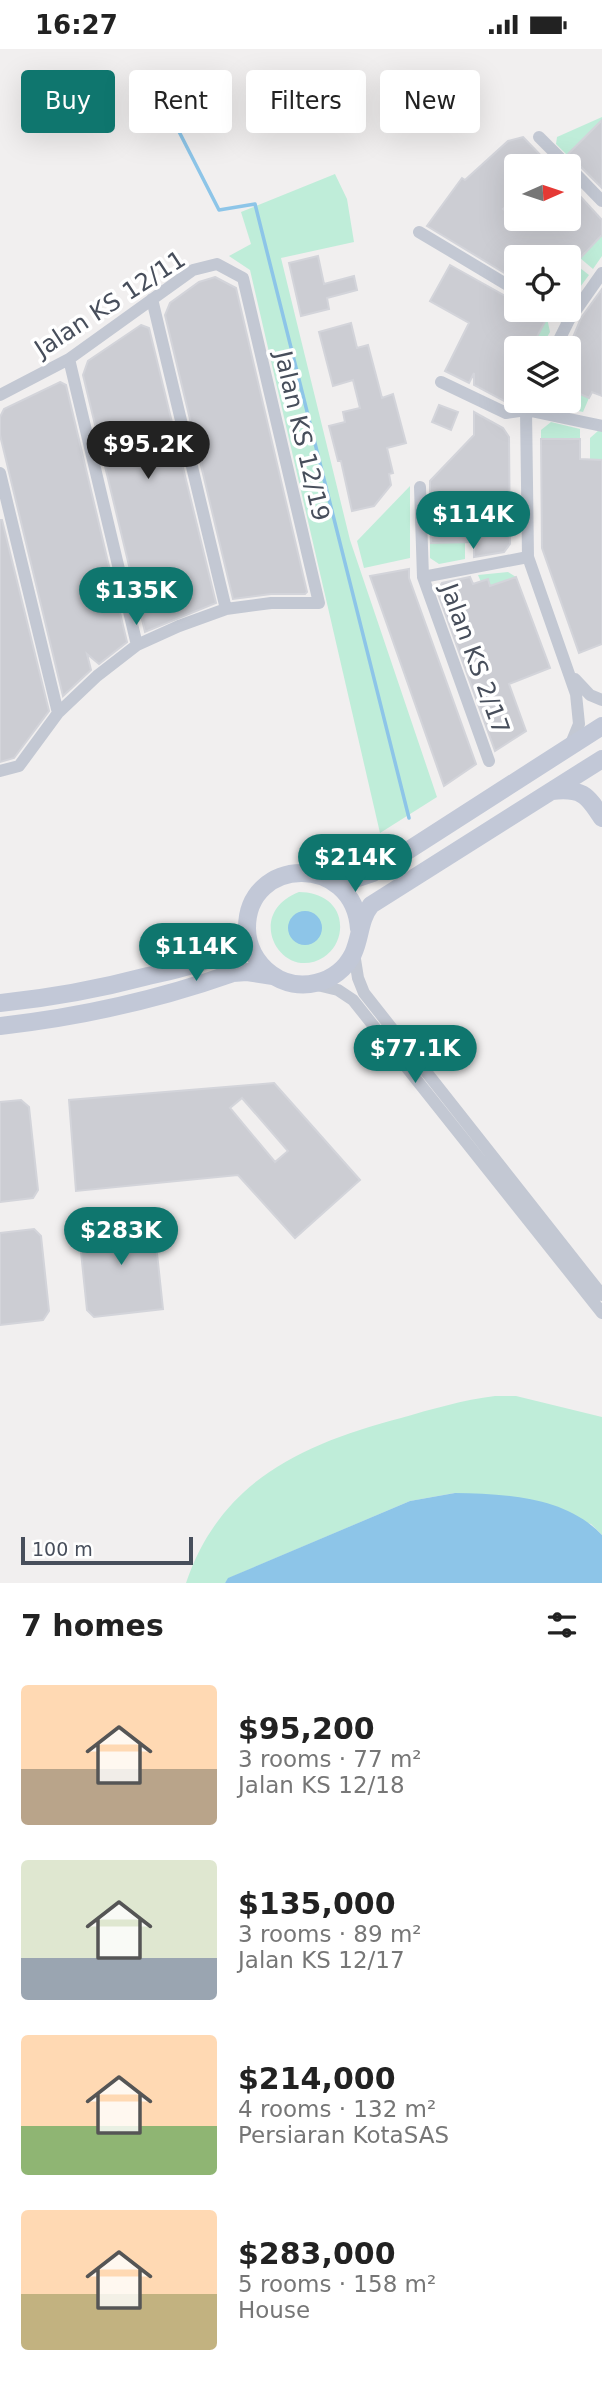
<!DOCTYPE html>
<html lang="en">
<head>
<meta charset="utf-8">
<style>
	:root { --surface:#fff; --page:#f6f6f6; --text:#222; --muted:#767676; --accent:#0f766e }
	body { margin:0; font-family:"DejaVu Sans",sans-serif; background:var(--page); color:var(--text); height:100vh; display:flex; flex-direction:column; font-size:26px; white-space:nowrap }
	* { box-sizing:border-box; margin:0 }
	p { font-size:23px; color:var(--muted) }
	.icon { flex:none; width:38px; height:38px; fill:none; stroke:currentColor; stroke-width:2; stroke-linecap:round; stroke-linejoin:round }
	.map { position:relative; height:1534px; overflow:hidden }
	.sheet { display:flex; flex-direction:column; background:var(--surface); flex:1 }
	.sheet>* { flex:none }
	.guide { position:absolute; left:21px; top:21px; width:560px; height:63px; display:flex; gap:14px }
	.needle { width:46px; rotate:87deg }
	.fabs { position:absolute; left:504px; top:105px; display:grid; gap:14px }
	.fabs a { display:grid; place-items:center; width:77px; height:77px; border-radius:7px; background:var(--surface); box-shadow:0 7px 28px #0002; font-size:35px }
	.scale { position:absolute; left:21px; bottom:18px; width:172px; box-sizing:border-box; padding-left:7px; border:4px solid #474e5b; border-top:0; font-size:19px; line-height:24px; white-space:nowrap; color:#474e5b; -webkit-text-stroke:5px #fff; paint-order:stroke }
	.price { position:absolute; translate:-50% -60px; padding:0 16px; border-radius:24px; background:var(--accent); color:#fff; font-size:23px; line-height:46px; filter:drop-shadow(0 2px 4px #0008) }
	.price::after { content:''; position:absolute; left:50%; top:42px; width:21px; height:16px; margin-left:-10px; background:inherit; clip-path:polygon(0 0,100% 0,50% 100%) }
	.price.selected { background:#222; color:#fff }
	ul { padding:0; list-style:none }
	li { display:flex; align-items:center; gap:21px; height:175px; padding:0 21px }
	li span { display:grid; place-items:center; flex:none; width:196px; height:140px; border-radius:7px; color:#555 }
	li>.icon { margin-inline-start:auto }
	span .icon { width:84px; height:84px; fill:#fffc; stroke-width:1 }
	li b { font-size:30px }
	h2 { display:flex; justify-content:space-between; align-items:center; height:84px; padding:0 21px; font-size:30px }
	.pill { padding:0 24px; border-radius:7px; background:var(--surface); box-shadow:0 7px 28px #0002; font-size:24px; line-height:63px }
	.pill.selected { background:var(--accent); color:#fff }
	.status { display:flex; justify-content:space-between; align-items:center; height:49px; padding:0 35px; background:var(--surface); direction:ltr }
	.status svg { height:19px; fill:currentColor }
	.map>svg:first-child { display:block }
	.green { fill:#bfedd9 }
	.water { fill:#8dc5e8 }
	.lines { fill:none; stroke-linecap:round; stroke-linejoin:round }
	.stream { stroke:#8dc5e8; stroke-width:3.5 }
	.building { fill:#cccdd3; stroke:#d3d4da; stroke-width:2; fill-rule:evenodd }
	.street { stroke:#c3c8d3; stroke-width:12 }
	.secondary { stroke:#c2c8d7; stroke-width:18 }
	.labels { text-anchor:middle; stroke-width:7; stroke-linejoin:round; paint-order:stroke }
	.street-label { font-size:24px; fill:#474e5b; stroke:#fff }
</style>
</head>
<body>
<div class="status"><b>16:27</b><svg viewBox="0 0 49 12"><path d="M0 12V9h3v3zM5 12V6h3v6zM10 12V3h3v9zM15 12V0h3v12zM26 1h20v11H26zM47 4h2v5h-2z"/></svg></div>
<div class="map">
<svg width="602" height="1534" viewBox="0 0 602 1534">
	<rect width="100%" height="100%" fill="#f1efef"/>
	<path class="green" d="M602,68V71L567,106L556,95L557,88Z
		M335,125L347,150L354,193L281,209L350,491L437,748L380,784L250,221L229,207L251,195L241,163Z
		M602,186V207L593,220L580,209Z
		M575,215L589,226L569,253V228Z
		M547,269L550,283L541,299H531Z
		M569,340L589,349L583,363L552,356L550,352H569Z
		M551,373L580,380V390H541V381Z
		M599,381L602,382V411H590V389Z
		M410,437V509L364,519L357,492Z
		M430,494H465V510L439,515L430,509Z
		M508,523L516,528L490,537L488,530L481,533L478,526Z
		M299,843C322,843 342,856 340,881C339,892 333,902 324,908C282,935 242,865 299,843Z
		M495,1347H516L602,1368V1486L591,1475L455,1444L410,1452L229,1529L225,1534H186C221,1431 303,1395 401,1369C432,1360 463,1351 495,1347Z"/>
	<path class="water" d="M288 879a17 17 0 1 1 34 0a17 17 0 1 1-34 0Z
		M455,1444C506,1445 565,1447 602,1486V1534H225L228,1529L410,1452Z"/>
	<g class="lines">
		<path class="stream" d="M168,61L219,161L255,155L409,769"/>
	</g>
	<path class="building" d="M602,71V139L568,105Z
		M523,88L551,117H516V149L503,160L516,170H569V135L602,171V186L569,221V208H516V231L427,177L462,129L465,131L508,92Z
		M318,207L324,235L354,227L357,241L327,249L329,260L301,267L289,214Z
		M450,216L516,253V261H532L547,269L531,299H516L514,351L506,353L474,336V324L469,334L445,322L469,274L430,252Z
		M215,228L236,239L307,543L305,545H271L233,550L165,266L170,254L199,233Z
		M602,240V347L592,343L589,349L569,340V298L581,269Z
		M351,274L357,299L368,296L382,349L393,345L406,394L387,399L393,424L389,425L391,436L374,457L352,462L341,412H338L329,377L345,373L343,363L360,359L353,331L333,337L319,283Z
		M141,276L149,279L216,554L145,583L83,326L88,312Z
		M60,333L66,336L127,593L99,615L87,605L91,621L63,647L0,386V368L4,360Z
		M439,356L458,363L451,381L432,373Z
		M474,363L503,379L509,388L510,495L504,503L474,508V493L431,494L430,469V432L474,386Z
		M541,390H580V410L602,411V595L579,604L542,499Z
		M0,471H2L49,662L14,709L0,713Z
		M409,520V529L476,715L444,737L370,527Z
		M470,528L473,535L488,530L490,537L516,528L550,619L509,635L526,682L495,702L437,542L442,534Z
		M274,1034L360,1131L295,1189L238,1126L76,1142L69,1051ZM242,1049L288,1102L275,1113L230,1059Z
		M21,1051L29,1058L38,1141L33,1149L0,1153V1053Z
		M153,1167L163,1260L94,1268L87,1261L79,1184L85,1176Z
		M34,1180L41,1187L49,1262L43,1271L0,1276V1184Z"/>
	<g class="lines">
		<path class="street" d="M539,88L568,117
			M569,118L602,152
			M419,183L516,241
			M152,250L226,560
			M551,261L569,271
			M555,299L569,271L602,224
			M69,310L137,596
			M441,333L506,364L526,361L602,377
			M0,346L69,310L193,221L217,215L243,229L319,554H271L226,560L179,577L137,596L97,627L58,664L19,717L0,722
			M530,352L526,361L528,508L576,645L579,675L570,697
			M0,424L58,664
			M420,438L423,528L489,712
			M423,528L528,508
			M575,630L590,646L602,651
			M354,904L358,929L364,944L602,1246
			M313,935L338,941L353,951L602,1264"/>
		<path class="secondary" d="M552,742C581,739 587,745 602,769
			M331,831L358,829L373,824L602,677
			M359,880C354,804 247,807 247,879C247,897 256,914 271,925C298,945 338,935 353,905C361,888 359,871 371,856L602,710
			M0,954C50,949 99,940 148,927C171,922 194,917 215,907C229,901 239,892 247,879
			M0,977C80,968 157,951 233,924L247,923L273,927"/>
	</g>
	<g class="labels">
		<g class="street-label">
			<text transform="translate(110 255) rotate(-33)" y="8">Jalan KS 12/11</text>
			<text transform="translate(302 387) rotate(77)" y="8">Jalan KS 12/19</text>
			<text transform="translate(475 610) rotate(70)" y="8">Jalan KS 2/17</text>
		</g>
	</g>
</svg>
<div class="fabs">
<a><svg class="needle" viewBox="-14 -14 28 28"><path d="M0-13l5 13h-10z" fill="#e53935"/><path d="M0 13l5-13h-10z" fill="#767676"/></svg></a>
<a><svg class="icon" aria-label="locate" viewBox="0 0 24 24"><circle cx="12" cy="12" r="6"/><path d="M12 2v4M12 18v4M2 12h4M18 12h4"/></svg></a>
<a><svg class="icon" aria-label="layers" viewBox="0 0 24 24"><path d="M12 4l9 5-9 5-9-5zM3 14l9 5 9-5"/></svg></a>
</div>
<div class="scale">100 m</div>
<b class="price selected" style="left:148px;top:432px">$95.2K</b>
<b class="price" style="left:473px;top:502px">$114K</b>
<b class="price" style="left:136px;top:578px">$135K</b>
<b class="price" style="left:355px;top:845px">$214K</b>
<b class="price" style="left:196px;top:934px">$114K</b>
<b class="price" style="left:415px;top:1036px">$77.1K</b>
<b class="price" style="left:121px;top:1218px">$283K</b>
<div class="guide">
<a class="pill selected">Buy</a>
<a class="pill">Rent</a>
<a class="pill">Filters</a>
<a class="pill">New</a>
</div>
</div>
<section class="sheet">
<h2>7 homes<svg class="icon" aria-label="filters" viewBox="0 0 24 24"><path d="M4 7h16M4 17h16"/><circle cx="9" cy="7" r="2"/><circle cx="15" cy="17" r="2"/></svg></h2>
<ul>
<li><span style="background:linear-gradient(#ffd9b3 60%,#b9a48a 0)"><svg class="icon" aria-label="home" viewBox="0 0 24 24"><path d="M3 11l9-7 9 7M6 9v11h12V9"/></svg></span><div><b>$95,200</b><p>3 rooms · 77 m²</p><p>Jalan KS 12/18</p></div></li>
<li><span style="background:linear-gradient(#dfe7d0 70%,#9aa5b1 0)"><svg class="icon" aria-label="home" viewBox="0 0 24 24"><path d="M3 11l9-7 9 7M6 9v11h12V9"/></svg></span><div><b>$135,000</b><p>3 rooms · 89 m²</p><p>Jalan KS 12/17</p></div></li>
<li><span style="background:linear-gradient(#ffd9b3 65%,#8fb573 0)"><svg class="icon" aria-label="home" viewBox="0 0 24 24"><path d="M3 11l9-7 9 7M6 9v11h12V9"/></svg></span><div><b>$214,000</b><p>4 rooms · 132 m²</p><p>Persiaran KotaSAS</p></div></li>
<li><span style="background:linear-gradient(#ffd9b3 60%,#c2b280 0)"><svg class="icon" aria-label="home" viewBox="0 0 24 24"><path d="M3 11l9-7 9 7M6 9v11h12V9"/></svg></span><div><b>$283,000</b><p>5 rooms · 158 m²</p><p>House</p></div></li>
</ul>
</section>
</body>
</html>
